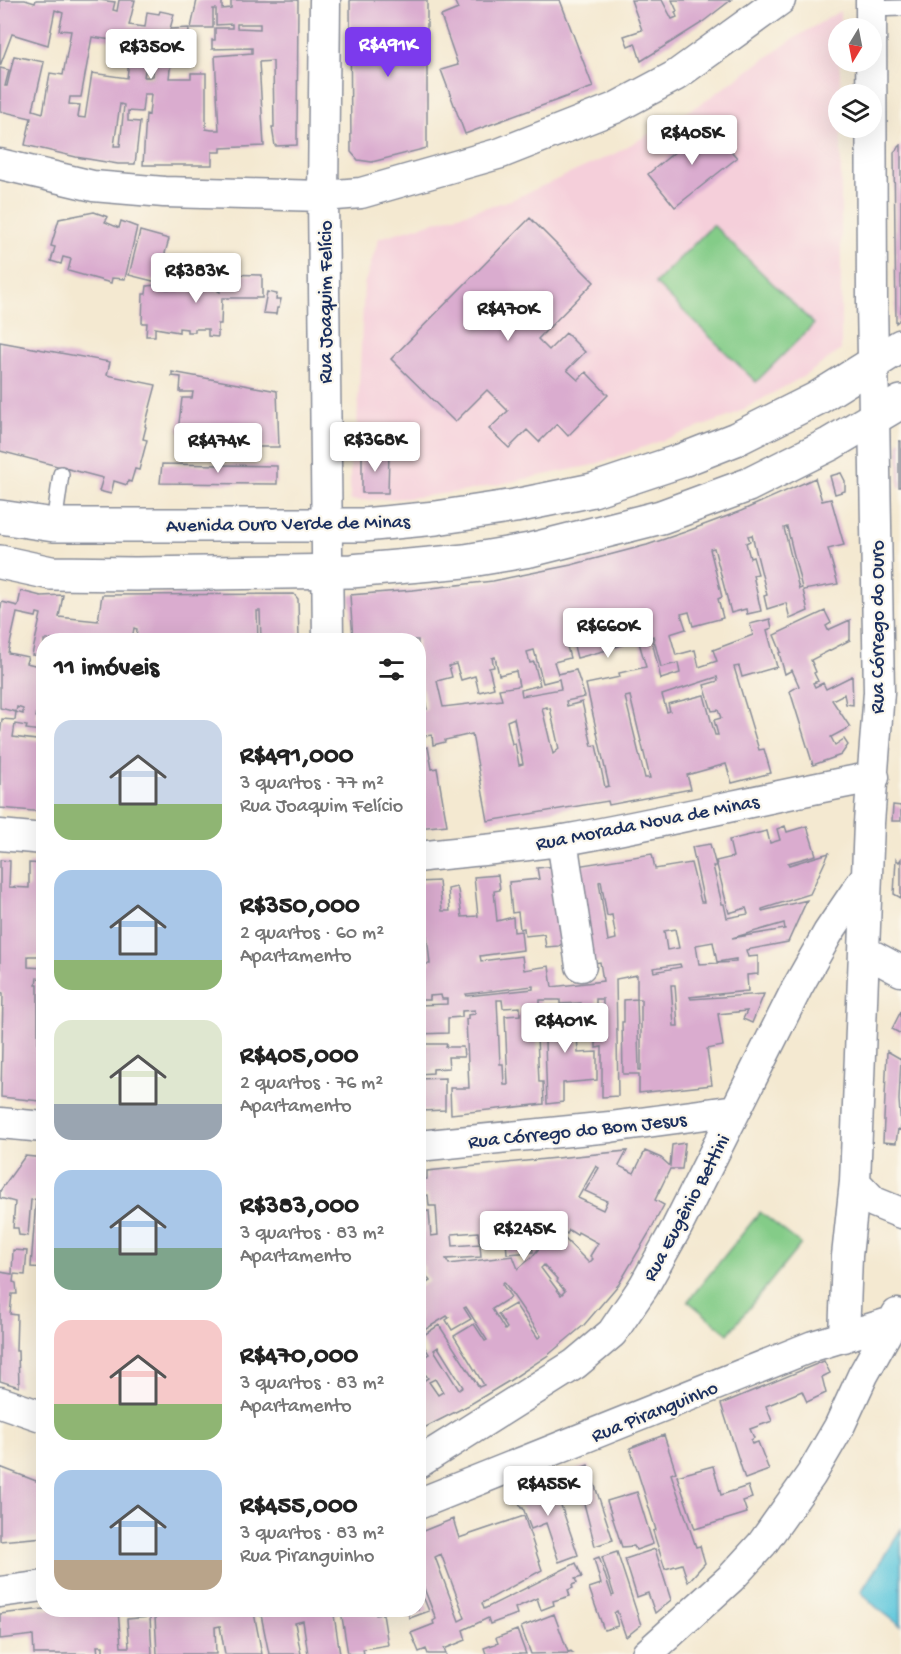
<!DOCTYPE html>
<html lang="pt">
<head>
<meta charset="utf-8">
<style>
	:root { --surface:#fff; --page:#f2f2f2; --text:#222; --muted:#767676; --accent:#7c3aed }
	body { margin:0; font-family:"Gochi Hand",sans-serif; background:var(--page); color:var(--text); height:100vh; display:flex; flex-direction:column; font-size:22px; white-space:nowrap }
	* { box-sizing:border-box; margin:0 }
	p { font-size:20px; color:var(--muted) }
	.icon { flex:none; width:33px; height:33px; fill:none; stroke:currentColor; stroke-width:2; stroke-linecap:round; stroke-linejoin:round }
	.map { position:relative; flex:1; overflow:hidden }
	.drawer { position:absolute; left:36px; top:633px; width:390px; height:984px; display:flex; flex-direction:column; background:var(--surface); border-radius:24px; box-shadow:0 6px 24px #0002 }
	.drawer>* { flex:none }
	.needle { width:39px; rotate:190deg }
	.buttons { position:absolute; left:828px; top:18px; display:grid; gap:12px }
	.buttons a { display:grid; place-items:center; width:54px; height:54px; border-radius:50%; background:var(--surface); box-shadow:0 6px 24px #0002; font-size:30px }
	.price { position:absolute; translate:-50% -51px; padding:0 14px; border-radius:6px; background:#fff; color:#222; font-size:20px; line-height:39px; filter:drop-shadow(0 2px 3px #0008) }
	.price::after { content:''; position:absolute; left:50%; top:36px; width:18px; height:14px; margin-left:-9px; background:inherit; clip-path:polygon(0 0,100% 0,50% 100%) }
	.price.active { background:var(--accent); color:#fff }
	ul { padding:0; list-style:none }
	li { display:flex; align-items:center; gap:18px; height:150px; padding:0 18px }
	li span { display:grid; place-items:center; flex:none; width:168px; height:120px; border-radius:18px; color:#555 }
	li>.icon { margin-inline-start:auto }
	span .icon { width:72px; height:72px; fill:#fffc; stroke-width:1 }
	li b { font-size:26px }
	h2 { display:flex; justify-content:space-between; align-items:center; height:72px; padding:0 18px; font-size:26px }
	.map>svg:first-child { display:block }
	.built { fill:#f5cfda }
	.green { fill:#84cc88; stroke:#507e73; stroke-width:1.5 }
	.water { fill:#5fc7dc; stroke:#3d7b9d; stroke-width:1.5 }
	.building { fill:#daaccf; fill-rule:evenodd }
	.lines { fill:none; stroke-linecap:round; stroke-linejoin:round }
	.service-casing { stroke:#888c98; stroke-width:18 }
	.minor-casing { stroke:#888c98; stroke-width:33 }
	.tertiary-casing { stroke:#888c98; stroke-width:36 }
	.service { stroke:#fff; stroke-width:15 }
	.minor { stroke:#fff; stroke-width:30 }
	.tertiary { stroke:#fff; stroke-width:33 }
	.labels { text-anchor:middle; stroke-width:4.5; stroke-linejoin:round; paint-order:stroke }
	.street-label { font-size:20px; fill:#1b2f5e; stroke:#fbf7ec }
</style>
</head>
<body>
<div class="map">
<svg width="901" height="1654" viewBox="0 0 901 1654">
	<rect width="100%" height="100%" fill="#fbf7ec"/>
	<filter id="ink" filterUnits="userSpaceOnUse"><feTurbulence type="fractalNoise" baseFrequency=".0167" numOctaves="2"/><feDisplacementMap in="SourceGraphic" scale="12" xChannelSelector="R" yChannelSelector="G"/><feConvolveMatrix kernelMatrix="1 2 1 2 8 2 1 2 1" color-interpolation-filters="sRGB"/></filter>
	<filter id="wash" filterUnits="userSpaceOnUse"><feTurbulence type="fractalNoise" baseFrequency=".008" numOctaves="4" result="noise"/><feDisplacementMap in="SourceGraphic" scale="24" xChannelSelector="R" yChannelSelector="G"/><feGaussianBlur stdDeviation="1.35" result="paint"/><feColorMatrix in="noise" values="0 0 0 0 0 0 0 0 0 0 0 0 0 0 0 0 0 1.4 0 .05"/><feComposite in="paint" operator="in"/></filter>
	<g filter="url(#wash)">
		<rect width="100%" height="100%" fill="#f4e9d1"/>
		<path class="built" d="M840,11V28H838L841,94H838V128H841V350L806,375L731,416L593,465L466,491L409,498L350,501V454L357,425L364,285L379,238L511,200L616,153L702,103L793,39Z"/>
		<path class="green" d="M713,225L814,324L756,382L655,283Z
			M760,1212L801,1244L728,1334L688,1301Z"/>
		<path class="water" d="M901,1529V1626L876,1607L861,1592Z"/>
		<g id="blocks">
			<path class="building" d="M0,0H25L35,3L36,0H99L115,2L113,10L117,11L119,0H135L129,25L145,27L147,12L159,14L160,11L174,14L170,29L189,28L187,62L171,61L169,78H191V73H206V129L212,130H219L215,56L252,53V48L212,49V40H215V28H232V24L216,25V9H213V28H191L197,0H222V9L231,8V0H298L297,145L275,146L272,127H274L273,61L259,62L264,146L221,148V152H212V165H143L146,114L149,115L151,94H144L142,112L128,111V121L140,122L135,164H118L76,157L25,145L31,118L0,111V68L9,70L5,86H7L14,56L44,62L33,110L43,113L50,73L63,75L71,31L59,30L63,13L55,10L48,45L12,34L0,66ZM237,24H260V29L237,28ZM153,32H157L156,48H155L153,76L149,77H144L147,58H145L147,45H152ZM92,37L131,43L127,78L92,73L85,118L78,117L80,105L69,104L70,97H81ZM120,104L124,105L120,146H114Z
				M350,0H427V148L372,162L358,160L351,152Z
				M454,0H560L593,87L465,134L441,70L458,65L441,16L458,9Z
				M631,0H662L672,19L677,17L675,12L677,11L672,0H731L700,24L641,61L635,43L628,46L624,36L642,30Z
				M709,124L737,158L675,207L648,174Z
				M901,145V319L896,323L894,152Z
				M94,212L108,217L105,222L119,228L121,221L137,227L125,279L112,278L111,283L68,271L71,259L63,257L61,264L51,261L55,247L51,246L59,219Z
				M530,218L594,282L538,339L549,350L566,333L585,352L567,370L578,380L586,372L608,395L568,436L557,424L539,442L527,430L509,448L489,429L508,411L487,390L455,422L391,359Z
				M140,231L169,239L157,282L129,275Z
				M219,274L262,275V298H222L221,324H218V337L208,336V329H195V332H187V329L179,328V332L155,328V336H146L147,323H142L143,294H146L147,286L166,284V289L200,291V283L208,284V279H218V291L220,292Z
				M267,292L277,294L276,299H281L279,308H277L276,314L263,313Z
				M0,342L110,362L107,375L156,385L145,426L146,427L143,439L147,440L139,470L135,469L131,482L128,481L127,485L114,481L111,494L99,491L103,478L0,451Z
				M172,372L277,391L279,447H243L238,452H196L178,431L182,398H192L193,392H180L181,377L172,376Z
				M899,441H901V487H899Z
				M371,453H389L388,493H362V455L371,454Z
				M162,464L277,466V484L160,483Z
				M841,473L845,481V491L835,494L830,476Z
				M815,478L822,501L831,499L844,545L828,549L838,584L803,590L808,611L790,619L786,603L767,609L764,596L767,595L752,535L748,536L750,541L746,543L750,558L753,557L758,574L753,575L761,611L747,614L746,609L731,613L714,548L710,549L722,597L718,599L723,618L693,626L689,612L681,614L686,629L670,634L676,655L695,650L699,667L717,661L713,650L753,635L750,624L770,619L772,628L767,630L777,667L742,677L739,666L734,667L759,750L764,749L771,773L732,783L726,764L687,775L691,789L609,805L608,801L488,821L472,734L445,740V742L433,745L432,735L418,737V710L427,709L418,669V640H353L350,595L413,590L493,581L571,565L647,545L685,532L741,511ZM787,527L802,588L799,589L784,528ZM609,633L610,639L614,638L616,647L638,639L646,667L619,673L620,677L586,684L609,786L605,787L596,745L592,746L582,702L567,706L566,701L585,697L576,670L558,674L554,662L570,658L566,643L569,642H573L577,658L607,650L603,634ZM653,636L661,667L678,663L680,673L661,679L651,637ZM534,650L543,683L559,679L561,689L522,696L521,690L540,685L534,662L530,663L527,652ZM495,657L499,675L516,671L519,686L499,689L502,700L443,707L437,681L452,677L449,666L456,664L461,680L475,676L479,692L494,688L489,668L494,667L492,658ZM717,677L718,681L704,685L712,711L718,710L721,718L714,720L718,735H715L704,695L668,704L670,711L667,712L662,695ZM630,696L650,778H645L625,697ZM547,707V709L550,708L559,749L553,754L542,708ZM514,718L523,764L519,765L515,743L512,744L507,721Z
				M21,591L41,596L63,595L59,617L98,621L102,595L294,594L298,599L299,640H261L260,611H257L258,640H136L137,629L134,628L132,640H44V683H42L36,717L41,718L40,731L26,729L27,726L15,724L13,737L44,741V812L0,808V736L2,719L15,720L16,712L23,714V709L17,707L16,712L0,708V611L2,602L18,606ZM17,613L36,617L37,613L41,614L32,655L41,656L39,666L26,663L28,657L8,653Z
				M825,611L831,623L826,626L828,630L850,620V640L811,660L816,672L814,673L818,681L813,683L815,687L823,683L826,689L852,676L853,705L846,704L844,694L832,700L850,727L831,737L835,745L844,739L848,745L841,755L813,765L790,691L799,686L792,670L785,674L779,653L781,652L774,635Z
				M428,747L432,769L437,768L447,825L418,828V749Z
				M893,805L901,806V821H892Z
				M785,826L787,832L807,826L816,855L788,863L789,865L829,853L810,894L762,909V911L807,900L788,942L746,950L748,957L758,956V974L747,975L748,991L690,997L691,999L764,994L752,1023L743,1019L747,1011L718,1014L723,1046L707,1049L712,1085L639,1093V1074H623L622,1022H624V1000L637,999L639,1070H641V999H637V975L616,979L618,1096L602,1097V1047L596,1048V1035H602L603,999H596V1006L581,1007V1003L560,1004V1000H540V1014H536L539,1082H543L544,1104L451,1114L450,1088H469L466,1019H468V1015L475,1014V1010L462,1011V1017L448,1018V1033L418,1034V1005L447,1004V999H442L441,995L430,996V1000H420L418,995V964H430L427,936H418V882L439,881L442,911H450L448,889L456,887L458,890L462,917L478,916L474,877L498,875L500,890L494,891L497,921L513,917L514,932L521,931L523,950L480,956L481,961L522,956L524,970L549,966L552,987L603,981L600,962L593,963L576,866L652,854L655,869L691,863L701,902H704L692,847L710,844L716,866H713L722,904H724L727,918L748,914L746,908L729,913L716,861L733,857L729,840L767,831L770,843L780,840L777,829ZM601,881L607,916L612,915L616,939L608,941L599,882ZM784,923L785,929L732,938ZM675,929L679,948L667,950L664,931ZM713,942L717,962L736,959V962L699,964L696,945ZM680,964L681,967L654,972L653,968ZM671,985H675L678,1026H674ZM533,986V989L467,996L466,994ZM497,1000H502L503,1008L520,1007V1015L505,1016L508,1085H504L503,1064H500Z
				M896,859L899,862L901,859V898L894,894Z
				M0,860L10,861L9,887L29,888V863L44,864V956H28V967L44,968V979L37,978L36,984H38V1051H40V1101L1,1097L3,993L0,992Z
				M556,866L566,940L559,946L546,947L544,934L525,936L524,928L520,929L518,912L512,913L509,882L539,879L537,868Z
				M576,1009L578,1053L597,1052V1080L563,1083V1102L547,1104L544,1011Z
				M901,1011V1034L892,1029Z
				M418,1044H447L446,1047H463L464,1057H448L449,1068L433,1069V1073L418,1074Z
				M887,1051L901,1059L899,1100L901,1130L898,1129L896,1143L883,1142Z
				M445,1078V1110L422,1111V1117H418V1079Z
				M685,1143L682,1169H670L655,1200L664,1205L649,1233L619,1284L584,1325L547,1356L509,1381L469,1405L418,1431V1384L428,1378L426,1375L418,1380V1356L421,1359L429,1354L419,1338L439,1325L479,1387L484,1385L454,1336L474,1324L485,1341L487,1340L466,1307L464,1308L471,1319L452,1330L446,1320L449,1318L447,1316L418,1334V1288L430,1281L423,1271L425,1269L418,1259V1234L424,1232V1227L418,1229V1213L429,1211L431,1236L438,1235L436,1206H429L428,1195L418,1196V1180L427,1179V1171L627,1151L619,1166L634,1173L645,1151L661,1158L670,1166L672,1145ZM596,1166L599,1168L585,1191L607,1201L603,1210L578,1198ZM558,1225L532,1257L518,1269L513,1256L449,1264L446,1259L481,1257L480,1244L453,1246L452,1234L478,1232L479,1242L506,1240L507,1254L533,1252L532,1236L506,1238V1230L531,1228L532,1236L545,1235L544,1226ZM562,1230L567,1234L569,1230L577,1235L578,1232L598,1243L590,1256L593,1259L589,1263L559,1233ZM544,1265L558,1280L557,1282L565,1291L561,1295L541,1268ZM504,1282L541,1336L538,1338L515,1304L498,1314L507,1328L505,1330L492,1309L511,1297L502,1284ZM438,1347L463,1387L459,1390L434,1350ZM435,1379L443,1392L438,1395L429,1382Z
				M25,1156L44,1158V1268L31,1267L36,1199L31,1200L28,1236L19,1235L18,1228H13L15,1202L0,1198V1191Z
				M13,1250L27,1251L25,1275L14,1274L13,1282L16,1283L17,1294H12L10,1314L17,1315L16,1351H18L19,1387L0,1381V1272L12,1274Z
				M824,1361L830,1373L822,1377L826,1393L807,1402L802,1391L766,1406L772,1421L750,1429L754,1438L751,1440L752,1444L758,1442L769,1470L745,1479L721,1404Z
				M664,1435L676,1472L671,1474L696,1547L700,1546L705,1563L688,1582L682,1564L665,1569L653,1531L656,1530L630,1448Z
				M588,1465L613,1540L595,1546L580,1488H576L571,1472Z
				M713,1466L721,1495L748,1486L752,1498L743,1501L747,1513L695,1529L677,1476Z
				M0,1467L44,1484V1537L0,1541Z
				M552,1479L578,1555L559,1562L546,1523L531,1529L523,1508H521L516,1493Z
				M637,1492L653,1544L636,1550L634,1546L622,1547L607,1501Z
				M524,1516L542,1570L482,1603L484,1609L576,1563L582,1577L575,1579L577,1583L572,1585L573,1588L568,1590L570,1596L553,1601L554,1605L541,1610L537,1598L515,1608L517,1614L490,1624L488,1618L463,1630L466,1640L444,1649L446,1654H428L426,1649L419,1652L411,1633L434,1624L433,1621L436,1619L418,1573V1533L453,1519L459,1538ZM441,1554L465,1618L459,1621L435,1557Z
				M655,1549L671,1600L655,1613L648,1593L637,1597L625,1559Z
				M617,1552L641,1625L626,1637L617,1611L614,1613L618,1626L604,1630L589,1588L601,1584L594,1559L599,1557L612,1596L614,1595L602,1557Z
				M418,1584L429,1611L410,1618L407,1610H418Z
				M44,1609L118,1610L121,1647H129L127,1619L150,1617L152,1654H103V1646H97L98,1654H34L33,1635L0,1639V1614Z
				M150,1610H260L254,1613L262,1654H225L220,1626L215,1627L216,1654H157L155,1617H150Z
				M260,1610H375L376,1615L383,1614L388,1645L363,1649L364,1654H348L341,1611L337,1612V1615H334L340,1654H308L303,1621L295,1623L301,1654H269Z
				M554,1614L568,1652L571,1651L573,1653L531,1654L521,1627Z
				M517,1630L526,1654H486L484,1648L498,1643L496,1638Z"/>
		</g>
	</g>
	<g filter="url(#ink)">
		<use href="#blocks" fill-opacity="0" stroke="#888c98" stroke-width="1.5"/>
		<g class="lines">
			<g class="service-casing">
				<path id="service" d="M871,9L901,8
					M54,525L61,474"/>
			</g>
			<g class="minor-casing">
				<path id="minor" d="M325,0L323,196L328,640
					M0,164L93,186L164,192L323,196L361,193L501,153L615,108L675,76L780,0
					M0,835L44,839
					M562,840L581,966
					M418,857C467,851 516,848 564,840C668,822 770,796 874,777
					M864,951L901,971
					M0,1123L44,1127
					M418,1146L610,1127L736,1110
					M855,1182L874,1202L901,1213
					M844,1337L847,1256L855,1182L869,823L879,692L872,302L871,0
					M0,1402L44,1417
					M418,1463L575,1364L612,1333L644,1286L677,1227L797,988L828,933L867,875
					M418,1504L813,1346L892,1322
					M0,1592L44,1586
					M647,1654L731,1578L762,1544L811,1475L839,1427L863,1375L897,1314"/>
			</g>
			<g class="tertiary-casing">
				<path id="tertiary" d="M0,517L54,525H363L436,518L515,506L593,490L680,461L736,439L816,399L901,346
					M0,562L51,573L135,574L351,571L465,561L530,550L661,517L748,485L830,444L901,402"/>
			</g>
			<use href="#service" class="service"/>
			<use href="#minor" class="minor"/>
			<use href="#tertiary" class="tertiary"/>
		</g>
	</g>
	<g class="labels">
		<g class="street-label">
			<text transform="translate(324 302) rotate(-90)" y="7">Rua Joaquim Felício</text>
			<text transform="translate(288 522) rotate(-1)" y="7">Avenida Ouro Verde de Minas</text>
			<text transform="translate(876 627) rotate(-90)" y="7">Rua Córrego do Ouro</text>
			<text transform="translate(647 821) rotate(-11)" y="7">Rua Morada Nova de Minas</text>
			<text transform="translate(577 1129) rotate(-6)" y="7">Rua Córrego do Bom Jesus</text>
			<text transform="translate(685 1207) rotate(-62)" y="7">Rua Eugênio Bettini</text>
			<text transform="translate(654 1410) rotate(-22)" y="7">Rua Piranguinho</text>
		</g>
	</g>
</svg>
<div class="buttons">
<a><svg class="needle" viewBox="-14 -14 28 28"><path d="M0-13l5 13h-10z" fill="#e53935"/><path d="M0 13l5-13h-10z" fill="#767676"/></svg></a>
<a><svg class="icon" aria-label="layers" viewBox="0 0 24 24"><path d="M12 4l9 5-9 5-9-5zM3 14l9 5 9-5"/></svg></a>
</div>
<b class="price active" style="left:388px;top:78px">R$491K</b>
<b class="price" style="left:151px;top:80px">R$350K</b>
<b class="price" style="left:692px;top:166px">R$405K</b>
<b class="price" style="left:196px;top:304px">R$383K</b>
<b class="price" style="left:508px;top:342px">R$470K</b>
<b class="price" style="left:375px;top:473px">R$368K</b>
<b class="price" style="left:218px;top:474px">R$474K</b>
<b class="price" style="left:608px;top:659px">R$660K</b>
<b class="price" style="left:565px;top:1054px">R$401K</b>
<b class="price" style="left:524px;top:1262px">R$245K</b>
<b class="price" style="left:548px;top:1517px">R$455K</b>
<section class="drawer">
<h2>11 imóveis<svg class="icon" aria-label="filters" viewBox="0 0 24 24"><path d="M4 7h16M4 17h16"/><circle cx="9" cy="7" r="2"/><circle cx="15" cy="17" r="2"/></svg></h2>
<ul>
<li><span style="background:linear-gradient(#c9d6e8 70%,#8fb573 0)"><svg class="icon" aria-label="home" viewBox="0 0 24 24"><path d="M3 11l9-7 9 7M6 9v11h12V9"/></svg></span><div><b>R$491,000</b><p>3 quartos · 77 m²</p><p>Rua Joaquim Felício</p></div></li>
<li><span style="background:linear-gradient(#a9c7e8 75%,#8fb573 0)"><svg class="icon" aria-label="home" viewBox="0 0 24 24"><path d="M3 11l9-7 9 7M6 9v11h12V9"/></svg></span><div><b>R$350,000</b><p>2 quartos · 60 m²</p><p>Apartamento</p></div></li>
<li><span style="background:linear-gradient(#dfe7d0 70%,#9aa5b1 0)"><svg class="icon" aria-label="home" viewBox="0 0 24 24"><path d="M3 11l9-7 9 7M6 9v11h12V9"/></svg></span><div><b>R$405,000</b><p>2 quartos · 76 m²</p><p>Apartamento</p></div></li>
<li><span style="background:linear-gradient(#a9c7e8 65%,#7fa58c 0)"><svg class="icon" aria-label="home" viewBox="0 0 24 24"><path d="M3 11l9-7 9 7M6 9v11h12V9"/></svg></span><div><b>R$383,000</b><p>3 quartos · 83 m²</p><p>Apartamento</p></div></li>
<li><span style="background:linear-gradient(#f6c9c9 70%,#8fb573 0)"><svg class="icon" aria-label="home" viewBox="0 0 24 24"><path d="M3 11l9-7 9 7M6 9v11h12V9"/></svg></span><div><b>R$470,000</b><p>3 quartos · 83 m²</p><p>Apartamento</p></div></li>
<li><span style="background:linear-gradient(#a9c7e8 75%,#b9a48a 0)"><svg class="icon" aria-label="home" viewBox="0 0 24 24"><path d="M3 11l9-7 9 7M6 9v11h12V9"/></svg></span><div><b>R$455,000</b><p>3 quartos · 83 m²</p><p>Rua Piranguinho</p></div></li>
</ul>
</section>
</div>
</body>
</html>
